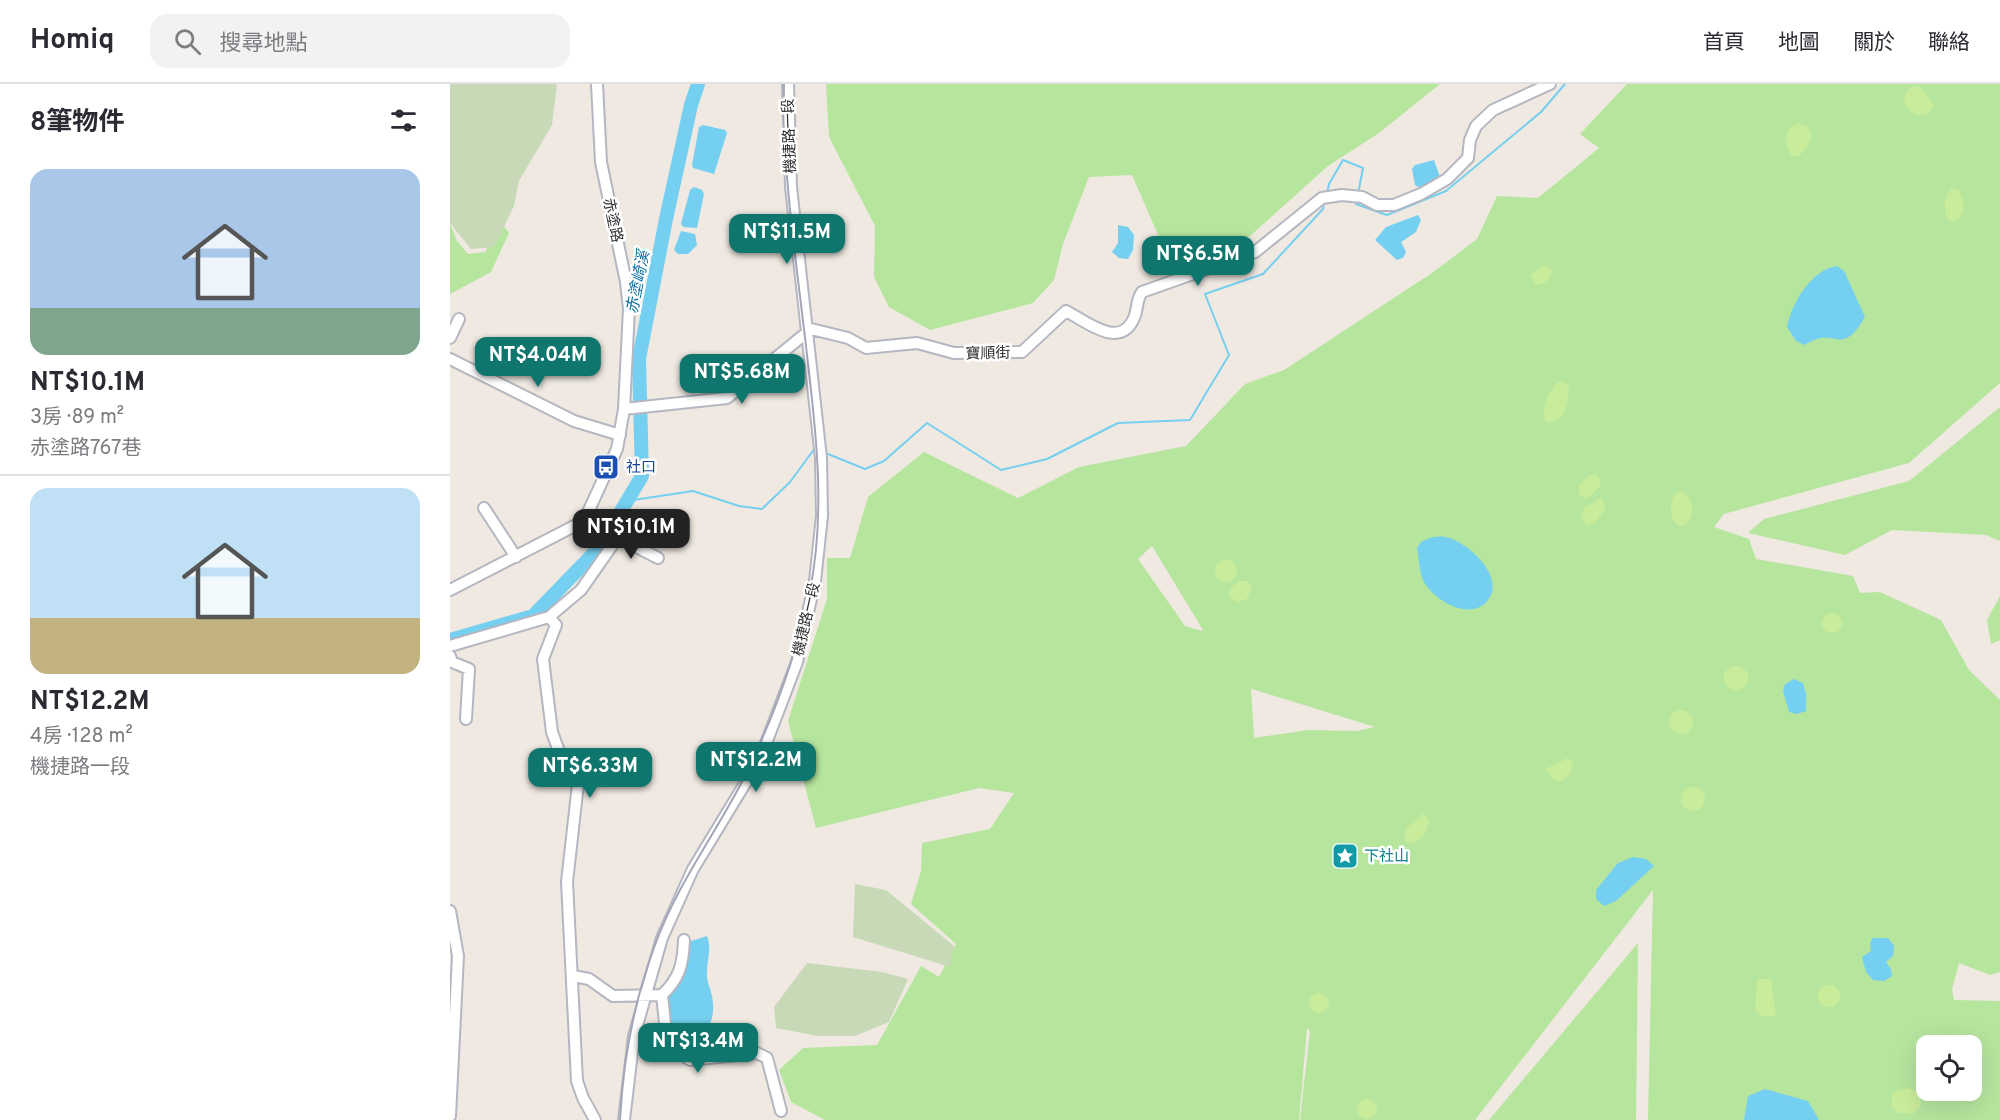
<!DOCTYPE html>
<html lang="zh-TW">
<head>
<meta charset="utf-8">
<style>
	:root { --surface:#fff; --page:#f2f2f3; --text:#2b2b33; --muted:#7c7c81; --line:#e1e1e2; --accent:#0f766e }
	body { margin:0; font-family:Overpass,"Noto Sans TC",sans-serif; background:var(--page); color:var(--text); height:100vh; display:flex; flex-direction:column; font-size:22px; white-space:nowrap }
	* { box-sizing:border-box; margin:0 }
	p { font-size:20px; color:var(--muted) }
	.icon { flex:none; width:33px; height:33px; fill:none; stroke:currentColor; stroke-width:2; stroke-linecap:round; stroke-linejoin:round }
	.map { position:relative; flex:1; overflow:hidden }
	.side { display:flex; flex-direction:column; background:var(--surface); width:450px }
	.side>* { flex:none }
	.tools { position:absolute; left:1466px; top:951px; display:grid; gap:12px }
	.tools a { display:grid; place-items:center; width:66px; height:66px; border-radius:12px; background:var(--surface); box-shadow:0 6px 24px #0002; font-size:30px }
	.price { position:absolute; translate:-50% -51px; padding:0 14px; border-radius:12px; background:var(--accent); color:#fff; font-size:20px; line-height:39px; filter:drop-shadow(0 2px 3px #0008) }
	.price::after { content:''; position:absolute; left:50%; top:36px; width:18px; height:14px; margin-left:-9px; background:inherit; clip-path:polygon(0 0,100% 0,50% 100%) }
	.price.selected { background:#222; color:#fff }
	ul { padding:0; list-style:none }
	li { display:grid; align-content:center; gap:12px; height:318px; padding:0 30px }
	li+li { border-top:2px solid var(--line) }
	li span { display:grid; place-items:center; height:186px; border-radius:18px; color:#555 }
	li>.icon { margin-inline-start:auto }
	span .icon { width:108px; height:108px; fill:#fffc; stroke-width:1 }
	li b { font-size:26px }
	h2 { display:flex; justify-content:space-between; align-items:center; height:72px; padding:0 30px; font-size:26px }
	header { display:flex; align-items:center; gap:36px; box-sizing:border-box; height:84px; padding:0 30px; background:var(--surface); border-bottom:2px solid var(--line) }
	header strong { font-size:28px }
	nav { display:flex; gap:33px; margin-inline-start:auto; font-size:21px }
	.search { width:420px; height:54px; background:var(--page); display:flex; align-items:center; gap:15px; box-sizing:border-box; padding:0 21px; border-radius:18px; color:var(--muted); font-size:22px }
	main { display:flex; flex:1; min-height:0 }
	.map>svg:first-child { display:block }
	.green { fill:#b6e59e; fill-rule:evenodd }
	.cemetery { fill:#c8d9b8 }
	.pitch { fill:#c9ec9a }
	.water { fill:#75cff0 }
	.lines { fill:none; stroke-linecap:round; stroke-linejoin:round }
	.stream { stroke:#75cff0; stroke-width:2 }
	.river { stroke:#75cff0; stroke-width:14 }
	.minor-casing { stroke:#b4b7c1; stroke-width:14 }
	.minor { stroke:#fff; stroke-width:10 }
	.rail { stroke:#a3a6b8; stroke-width:2 }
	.labels { text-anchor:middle; stroke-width:5; stroke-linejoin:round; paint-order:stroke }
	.street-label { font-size:15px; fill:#2e2e2e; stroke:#fff }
	.transit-label { font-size:15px; fill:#164399; stroke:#fff; text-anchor:start }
	.culture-label { font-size:15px; fill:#0d838f; stroke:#fff; text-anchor:start }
	.water-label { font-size:16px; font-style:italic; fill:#0d6fa3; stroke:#fff }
</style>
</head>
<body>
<header>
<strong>Homiq</strong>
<div class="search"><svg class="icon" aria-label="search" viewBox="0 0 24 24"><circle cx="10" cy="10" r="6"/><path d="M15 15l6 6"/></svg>搜尋地點</div>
<nav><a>首頁</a><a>地圖</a><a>關於</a><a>聯絡</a></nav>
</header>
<main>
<section class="side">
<h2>8筆物件<svg class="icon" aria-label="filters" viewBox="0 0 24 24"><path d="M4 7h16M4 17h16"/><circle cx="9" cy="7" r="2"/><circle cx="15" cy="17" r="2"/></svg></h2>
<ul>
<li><span style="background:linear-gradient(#a9c7e8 75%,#7fa58c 0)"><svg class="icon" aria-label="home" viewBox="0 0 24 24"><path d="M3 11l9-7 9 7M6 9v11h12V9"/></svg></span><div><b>NT$10.1M</b><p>3房 · 89 m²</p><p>赤塗路767巷</p></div></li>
<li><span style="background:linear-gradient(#bfe0f5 70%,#c2b280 0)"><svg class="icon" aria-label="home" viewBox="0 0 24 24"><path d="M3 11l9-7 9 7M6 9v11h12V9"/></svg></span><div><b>NT$12.2M</b><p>4房 · 128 m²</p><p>機捷路一段</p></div></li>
</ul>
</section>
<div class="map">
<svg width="1550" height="1036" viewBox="0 0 1550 1036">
	<rect width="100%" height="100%" fill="#efe9e1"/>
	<path class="green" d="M376,0H990L929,49L878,82L800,152L736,178L712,160L682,91L639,93L613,160L604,196L583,219L480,246L439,223L424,193L425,142L379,53Z
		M1177,0H1550V299L1459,379L1274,430L1264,443L1299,455L1306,475L1403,492L1410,509L1430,508L1491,536L1519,586L1550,616V888L1540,891L1509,879L1502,905L1504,916L1550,917V1036H1198L1203,806L1025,1036H850L860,947L857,944L849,1036H375L341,1018L329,986L353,964L427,961L471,882L489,893L506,860L461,820L471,787L472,759L540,745L564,709L529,704L366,744L338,637L377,515V474H400L418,413L474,368L568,414L629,383L736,362L795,300L834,286L982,189L1027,155L1047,112L1088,114L1149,64L1130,50ZM702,462L753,546L752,547L735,542L688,475ZM801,605H802L925,643L907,647L858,646L804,654ZM1476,962H1521V1006H1476Z
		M44,130L59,149L41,188L0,210V140L7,157L18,170L36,168Z
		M1550,323V457L1536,451L1442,446L1395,471L1298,449L1314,435L1459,397Z
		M1550,512V556L1541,560L1537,536Z
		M1188,859L1186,1036H1039Z"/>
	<path class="cemetery" d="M0,0H107L102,41L69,97L64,122L44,163L21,165L0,139Z
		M405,800L436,806L504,862L500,883L403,853Z
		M357,879L432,888L458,895L439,938L405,952H368L326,944L324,923Z"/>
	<path class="pitch" d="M1462,2L1470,3L1484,21C1474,46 1439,20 1462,2Z
		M1348,39L1357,42L1362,51L1358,62L1348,73L1341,71C1334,58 1334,46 1348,39Z
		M1501,105H1508C1515,116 1517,130 1505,137L1498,136C1493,125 1493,114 1501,105Z
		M1094,181L1103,186C1100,196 1095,201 1085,201L1081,191Z
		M1108,298H1115L1119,303C1119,318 1115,340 1096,338C1090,326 1098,307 1108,298Z
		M1141,391H1147L1150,396V402L1137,415L1130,412C1126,401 1132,397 1141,391Z
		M1230,407C1245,415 1246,429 1236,441L1228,442C1219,432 1220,424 1224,411Z
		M1151,414L1156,424L1145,439L1137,441L1131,433L1134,424Z
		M765 487a11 11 0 1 1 22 0a11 11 0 1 1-22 0Z
		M789,497H798L802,503L797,515L788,518L781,515L779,510L782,503Z
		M1372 539a10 10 0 1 1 20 0a10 10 0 1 1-20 0Z
		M1274 594a12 12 0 1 1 24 0a12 12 0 1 1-24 0Z
		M1219 638a12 12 0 1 1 24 0a12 12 0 1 1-24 0Z
		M1118,674L1123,679L1121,689L1112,697L1104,696L1096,685Z
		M1231 715a12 12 0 1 1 24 0a12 12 0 1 1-24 0Z
		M974,729L979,737C977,749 973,756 960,760L955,756V746Z
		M1309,895H1321L1326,931L1315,933L1306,928C1304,920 1308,909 1306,899Z
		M1368 912a11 11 0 1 1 22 0a11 11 0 1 1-22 0Z
		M859 919a10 10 0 1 1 20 0a10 10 0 1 1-20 0Z
		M1459,1004L1470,1011L1471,1022L1463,1030L1449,1029L1441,1022L1443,1008Z
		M907 1025a10 10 0 1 1 20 0a10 10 0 1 1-20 0Z"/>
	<path class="water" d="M253,41L275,46L277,49L264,90L243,84L242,81L249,43Z
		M984,76L990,93L987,98L968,103L965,101L962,85L965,81Z
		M244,103L252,106L254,110L247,144L233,143L231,140L240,106Z
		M968,131L971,136L966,148L951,158L956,168L953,174L947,176L925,156L936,143Z
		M668,141L678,143L684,151L683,166L678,175L669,174L662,168L668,159Z
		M231,147L245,150L247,161L238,170H228L224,166Z
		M1387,182L1394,187L1415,233C1390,276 1386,240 1355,261L1346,257L1337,243C1341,220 1362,185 1387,182Z
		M982,453C986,453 991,452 996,453C1016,457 1053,490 1040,513C1024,541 982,516 973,496C969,487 969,474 967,464L971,458Z
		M1344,595L1353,599L1356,610V627L1347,630L1339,628L1333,607L1335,600Z
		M339 675a10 10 0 1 1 20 0a10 10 0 1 1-20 0Z
		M1183,773L1196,775L1204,782L1166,817L1154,822L1146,815V806L1168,779Z
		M257,852C262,865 257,875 257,889C256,897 261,905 262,912C267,940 255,951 235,968L220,954L217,914C233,895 237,882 238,858Z
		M1423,854H1438L1444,862L1443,872L1436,878L1441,885L1442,892L1434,897L1423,896L1416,888L1412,873L1421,867L1420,859Z
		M1315,1005L1358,1017L1369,1036H1294L1298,1012Z"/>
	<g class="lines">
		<path class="stream" d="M877,109L879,100L893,76L913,84L908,110
			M907,116L906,120L937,131L996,107L1091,28L1115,0
			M373,368L415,385L434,377L477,339L551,386L597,375L668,339L740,336L779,271L755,210L813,190L873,125L874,117
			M177,417L243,407L289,422L312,425L340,398L365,364"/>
		<path class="river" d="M0,556L83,532L149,464L192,392L189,275L216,135L241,21L248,0"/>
		<g class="minor-casing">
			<path id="minor" d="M0,254L9,235
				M0,275L124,337L170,351
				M174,325L277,314L361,245L398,254L416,264L467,259L504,269L572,268L616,227C637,238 670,266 684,234C688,225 686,216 692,208L805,168L872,114L892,111L912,113L927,121H944L971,110L997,95L1018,74L1020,56L1026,42L1043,26L1100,0
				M34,424L66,473
				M138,432L148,443L208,474
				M0,506L134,437L167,365L174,325L179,225L176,198L151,78L147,0
				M0,562L99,533
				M0,572L2,578L19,585L16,635
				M0,827L8,872L0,1032
				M123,892L139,895L163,912L212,911
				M212,911L217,958L240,976L307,969L317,974L331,1027
				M212,911C230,894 233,880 234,856
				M145,1036L133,1014L127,997L117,798L128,700L114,681L102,648L93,575L106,541L99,533L131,506L168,453
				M174,1036L184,952L212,854L243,785L310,675L347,578L365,497L372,432L371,374L341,103L338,0"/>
		</g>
		<use href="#minor" class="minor"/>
		<path class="rail" d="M170,1036C173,978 184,917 205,861C227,800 267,748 296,690C324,632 347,569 360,506C375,432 367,355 358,280C348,187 332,94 334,0"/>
	</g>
	<defs>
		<g id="bus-square" transform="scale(1.35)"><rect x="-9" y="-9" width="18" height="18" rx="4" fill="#1a4fb4" stroke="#fff"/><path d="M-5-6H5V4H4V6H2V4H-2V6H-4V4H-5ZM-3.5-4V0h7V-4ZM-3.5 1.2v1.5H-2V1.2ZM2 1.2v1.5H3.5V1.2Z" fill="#fff"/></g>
		<g id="sight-square" transform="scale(1.35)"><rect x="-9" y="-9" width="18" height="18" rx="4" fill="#0f9aa8" stroke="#fff"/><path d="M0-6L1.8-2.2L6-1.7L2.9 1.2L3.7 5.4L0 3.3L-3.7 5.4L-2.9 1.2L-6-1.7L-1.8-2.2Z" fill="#fff"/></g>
	</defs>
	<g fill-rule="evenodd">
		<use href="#bus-square" x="156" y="383"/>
		<use href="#sight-square" x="895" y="772"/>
	</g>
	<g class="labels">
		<g class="street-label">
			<text transform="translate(339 52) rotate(-92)" y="5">機捷路一段</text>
			<text transform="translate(163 136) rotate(78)" y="5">赤塗路</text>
			<text transform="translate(538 269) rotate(-1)" y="5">寶順街</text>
			<text transform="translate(356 535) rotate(-77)" y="5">機捷路一段</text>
		</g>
		<g class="transit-label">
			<text x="176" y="388">社口</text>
		</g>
		<g class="culture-label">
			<text x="914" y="777">下社山</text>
		</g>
		<g class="water-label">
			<text transform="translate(187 198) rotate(-79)" y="6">赤塗崎溪</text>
		</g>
	</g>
</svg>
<div class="tools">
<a><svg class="icon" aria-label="locate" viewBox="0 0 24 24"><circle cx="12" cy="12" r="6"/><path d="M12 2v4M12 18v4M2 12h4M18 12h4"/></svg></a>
</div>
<b class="price" style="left:337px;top:181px">NT$11.5M</b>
<b class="price" style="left:748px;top:203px">NT$6.5M</b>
<b class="price" style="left:88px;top:304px">NT$4.04M</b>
<b class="price" style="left:292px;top:321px">NT$5.68M</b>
<b class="price selected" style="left:181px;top:476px">NT$10.1M</b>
<b class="price" style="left:306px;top:709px">NT$12.2M</b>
<b class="price" style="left:140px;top:715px">NT$6.33M</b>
<b class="price" style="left:248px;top:990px">NT$13.4M</b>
</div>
</main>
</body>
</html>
